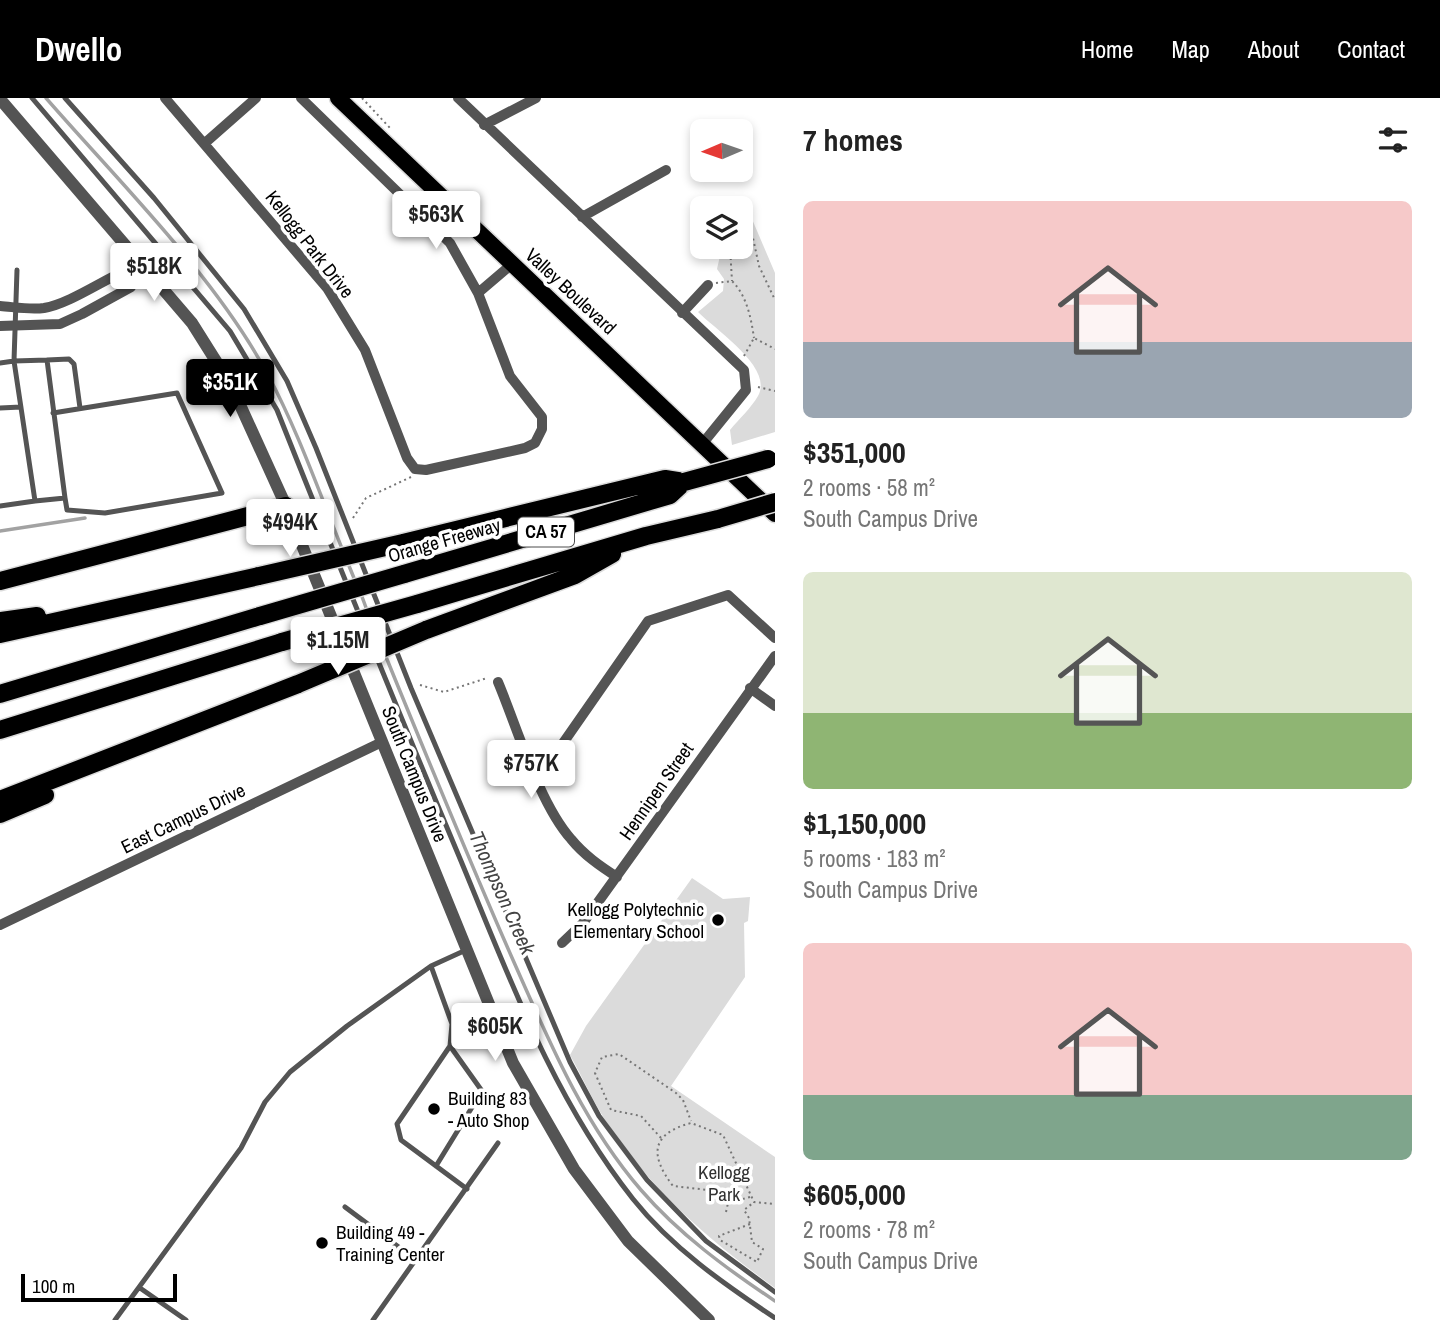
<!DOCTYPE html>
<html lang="en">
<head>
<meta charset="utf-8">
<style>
	:root { --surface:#fff; --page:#f6f6f6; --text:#222; --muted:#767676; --accent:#000 }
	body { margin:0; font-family:"Archivo Narrow",sans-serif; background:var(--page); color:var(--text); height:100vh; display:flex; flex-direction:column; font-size:26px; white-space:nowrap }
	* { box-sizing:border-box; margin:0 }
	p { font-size:23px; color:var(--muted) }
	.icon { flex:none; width:38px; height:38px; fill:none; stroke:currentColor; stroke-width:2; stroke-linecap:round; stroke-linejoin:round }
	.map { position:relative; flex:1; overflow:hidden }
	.sheet { display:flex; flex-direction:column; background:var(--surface); width:665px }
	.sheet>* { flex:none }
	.needle { width:46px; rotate:268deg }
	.fabs { position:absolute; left:690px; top:21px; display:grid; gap:14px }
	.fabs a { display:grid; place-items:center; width:63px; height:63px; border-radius:10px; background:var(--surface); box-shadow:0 4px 10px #0003; font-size:35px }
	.scale { position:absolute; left:21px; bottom:18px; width:156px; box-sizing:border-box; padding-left:7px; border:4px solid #000; border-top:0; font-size:19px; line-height:24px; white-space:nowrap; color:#000; -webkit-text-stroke:5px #fff; paint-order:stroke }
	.price { position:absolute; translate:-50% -60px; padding:0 16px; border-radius:7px; background:#fff; color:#222; font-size:23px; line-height:46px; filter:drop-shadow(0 2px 4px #0008) }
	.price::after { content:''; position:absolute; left:50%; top:42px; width:21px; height:16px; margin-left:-10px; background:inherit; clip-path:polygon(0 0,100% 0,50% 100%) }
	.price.on { background:var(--accent); color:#fff }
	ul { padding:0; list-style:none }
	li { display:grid; align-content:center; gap:14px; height:371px; padding:0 28px }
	li span { display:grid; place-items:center; height:217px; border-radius:10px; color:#555 }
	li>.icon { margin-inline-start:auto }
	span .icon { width:126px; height:126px; fill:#fffc; stroke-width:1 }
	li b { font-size:30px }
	h2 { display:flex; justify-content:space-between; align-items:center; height:84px; padding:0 28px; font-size:30px }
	header { display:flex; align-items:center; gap:42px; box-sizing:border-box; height:98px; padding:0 35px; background:var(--accent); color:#fff }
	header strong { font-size:33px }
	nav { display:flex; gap:38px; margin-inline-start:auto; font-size:24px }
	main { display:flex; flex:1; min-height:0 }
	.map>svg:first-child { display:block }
	.green { fill:#dbdbdb }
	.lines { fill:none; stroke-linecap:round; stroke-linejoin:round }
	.stream { stroke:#a2a2a2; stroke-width:3.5 }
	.primary-casing { stroke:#dbdbdb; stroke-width:19 }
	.motorway-casing { stroke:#dbdbdb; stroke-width:21 }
	.path { stroke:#767676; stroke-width:2; stroke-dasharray:2 3.5; stroke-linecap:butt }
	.service { stroke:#545454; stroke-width:5 }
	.minor { stroke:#545454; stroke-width:10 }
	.tertiary { stroke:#545454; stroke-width:12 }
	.primary { stroke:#000; stroke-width:16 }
	.motorway { stroke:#000; stroke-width:18 }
	.motorway-bridge-casing { stroke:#dbdbdb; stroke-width:21; stroke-linecap:butt }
	.motorway-bridge { stroke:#000; stroke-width:18 }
	.poi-dot { fill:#000; stroke:#fff; stroke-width:2.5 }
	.labels { text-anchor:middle; stroke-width:7; stroke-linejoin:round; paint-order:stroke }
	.shield { fill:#fff; stroke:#4c4c4c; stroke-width:2 }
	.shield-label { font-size:18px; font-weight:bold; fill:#000 }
	.street-label { font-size:19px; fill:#000; stroke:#fff }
	.poi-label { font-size:19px; fill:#000; stroke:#fff; text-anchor:start }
	.park-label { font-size:19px; fill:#323232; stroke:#fff }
	.water-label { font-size:21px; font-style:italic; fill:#434343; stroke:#fff }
</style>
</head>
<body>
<header>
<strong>Dwello</strong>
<nav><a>Home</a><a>Map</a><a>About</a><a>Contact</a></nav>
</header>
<main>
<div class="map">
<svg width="775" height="1222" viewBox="0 0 775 1222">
	<rect width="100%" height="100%" fill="#fff"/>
	<path class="green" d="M743,100L775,175V334L732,347L730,332C739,321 751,310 758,298C774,270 717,233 698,214L723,193L724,181L717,171L722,149H740V110H731L732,104Z
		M692,780L723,801L750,799L748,823L744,825L745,879L671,988L775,1059V1190C709,1142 655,1096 609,1028C594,1006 583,980 570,957L586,928Z"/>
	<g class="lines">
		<path class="stream" d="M46,0C120,85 215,178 268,277C298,333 319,394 343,453
			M0,433L85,420
			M347,463L356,485
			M361,496L368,515
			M372,525L380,544
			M384,554C426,657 468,760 513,862C549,943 583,1025 641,1092C679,1136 727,1171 775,1203"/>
		<g class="primary-casing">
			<path id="primary" d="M338,0L775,416"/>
		</g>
		<g class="motorway-casing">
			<path id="motorway" d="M403,445L665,381L684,384
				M404,476L670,397L684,384
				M0,483L286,408
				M417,506L646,438L718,421
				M0,523L37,518
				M426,532L575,477L612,456
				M0,536L259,478
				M0,596L260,518
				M0,632L282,544
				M0,702L298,586
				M0,716L45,697"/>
		</g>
		<path class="path" d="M362,0L390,30
			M740,132L749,135L753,140L759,168L775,202
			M730,149L732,183
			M716,185L732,183C747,198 751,220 754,240
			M744,258L754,240L775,251
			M758,289L775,293
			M353,420L366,400L411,379
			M420,587L444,594L487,580
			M661,1040L641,1018L611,1012L595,975L602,959L619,956L676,995L683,1002L691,1023
			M750,1099L728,1105L708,1092L673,1088C650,1058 650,1036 691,1025L723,1037L754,1104L775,1106
			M726,1114L728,1105
			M750,1126L719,1138L720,1142L757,1164L763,1151L752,1144L749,1120L744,1112L753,1105"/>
		<path class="service" d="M32,0L230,233L277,312C337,463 398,613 461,763C510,881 553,1000 633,1101C672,1150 724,1186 775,1220
			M65,0L154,100L244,211L287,283L316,350L411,590L570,964L599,1018L647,1082L706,1143L775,1194
			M17,172L14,263L47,262L65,400
			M47,262L69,261L74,266L80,310
			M0,265L14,263L35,403L65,400L67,412L105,415L222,395L177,295L53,315
			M0,310L21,309
			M0,408L35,403
			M466,852L431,868L452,926L450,948L397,1026L401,1042L467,1091
			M452,926L490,912
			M436,1068L482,993L450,948
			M345,1109L416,1162
			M140,1190L186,1222
			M115,1222L241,1050L265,1004L290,974L347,928L431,868
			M373,1222L498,1045"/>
		<path class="minor" d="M165,0L327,190L365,252L407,360L415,371L426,372L525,350L535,345L542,331V319L510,278L478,195L450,145L301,0
			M458,0L744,272L746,292L703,345
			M484,27L536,0
			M205,45L256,0
			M582,119L666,72
			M478,195L512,166
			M0,208C14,209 30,212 44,210C73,205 111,176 143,165
			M682,215L708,187
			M0,228L60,226L82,216L131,189L143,165
			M498,584C517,629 539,705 571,741C584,757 600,768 617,779
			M750,590L775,608
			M537,677L545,671L648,523L728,497L775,540
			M0,827L382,644
			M562,845L583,825L775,558"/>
		<path class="tertiary" d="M0,1L192,225L231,287L286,408L513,965L574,1071L628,1143L709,1222"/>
		<use href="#primary" class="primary"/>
		<use href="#motorway" class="motorway"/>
		<g class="motorway-bridge-casing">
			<path id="motorway-bridge" d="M684,384L768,361
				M718,421L775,404
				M259,478L403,445
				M260,518L404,476
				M282,544L417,506
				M298,586L426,532"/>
		</g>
		<use href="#motorway-bridge" class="motorway-bridge"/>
	</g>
	<g class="poi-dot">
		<circle cx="718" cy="822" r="7"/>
		<circle cx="434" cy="1011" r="7"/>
		<circle cx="322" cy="1145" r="7"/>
	</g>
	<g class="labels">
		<rect class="shield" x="518" y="419.5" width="56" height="29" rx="5"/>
		<g class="shield-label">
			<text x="546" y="440">CA 57</text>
		</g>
		<g class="street-label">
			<text transform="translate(310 146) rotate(52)" y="7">Kellogg Park Drive</text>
			<text transform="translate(571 193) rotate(43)" y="7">Valley Boulevard</text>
			<text transform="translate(444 442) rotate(-16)" y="7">Orange Freeway</text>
			<text transform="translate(415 676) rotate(68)" y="7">South Campus Drive</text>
			<text transform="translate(656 693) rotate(-55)" y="7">Hennipen Street</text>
			<text transform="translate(183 720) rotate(-26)" y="7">East Campus Drive</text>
		</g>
		<g class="poi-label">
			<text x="704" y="818" text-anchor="end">Kellogg Polytechnic<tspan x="704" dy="22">Elementary School</tspan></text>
			<text x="448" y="1007">Building 83<tspan x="448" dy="22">- Auto Shop</tspan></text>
			<text x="336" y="1141">Building 49 -<tspan x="336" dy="22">Training Center</tspan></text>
		</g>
		<g class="park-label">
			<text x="724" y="1081">Kellogg<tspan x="724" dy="22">Park</tspan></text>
		</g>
		<g class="water-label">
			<text transform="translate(502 795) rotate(66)" y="7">Thompson Creek</text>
		</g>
	</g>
</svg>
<div class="fabs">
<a><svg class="needle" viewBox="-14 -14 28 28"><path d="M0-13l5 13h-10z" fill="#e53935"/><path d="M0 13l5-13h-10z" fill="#767676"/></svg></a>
<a><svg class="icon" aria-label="layers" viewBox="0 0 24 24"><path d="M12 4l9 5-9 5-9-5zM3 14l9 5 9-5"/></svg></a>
</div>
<div class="scale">100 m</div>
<b class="price" style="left:436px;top:153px">$563K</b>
<b class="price" style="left:154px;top:205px">$518K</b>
<b class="price on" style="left:230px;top:321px">$351K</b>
<b class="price" style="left:290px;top:461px">$494K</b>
<b class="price" style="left:338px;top:579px">$1.15M</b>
<b class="price" style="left:531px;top:702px">$757K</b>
<b class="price" style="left:495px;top:965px">$605K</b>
</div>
<section class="sheet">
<h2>7 homes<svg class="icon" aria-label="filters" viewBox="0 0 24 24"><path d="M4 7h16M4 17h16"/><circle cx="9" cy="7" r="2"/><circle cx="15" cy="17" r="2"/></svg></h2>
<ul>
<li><span style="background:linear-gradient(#f6c9c9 65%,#9aa5b1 0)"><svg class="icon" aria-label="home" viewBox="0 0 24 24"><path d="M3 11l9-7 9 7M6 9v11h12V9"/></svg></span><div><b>$351,000</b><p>2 rooms · 58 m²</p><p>South Campus Drive</p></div></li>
<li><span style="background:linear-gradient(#dfe7d0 65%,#8fb573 0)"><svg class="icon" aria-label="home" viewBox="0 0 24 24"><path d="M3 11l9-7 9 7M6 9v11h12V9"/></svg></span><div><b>$1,150,000</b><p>5 rooms · 183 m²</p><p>South Campus Drive</p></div></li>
<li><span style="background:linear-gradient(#f6c9c9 70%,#7fa58c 0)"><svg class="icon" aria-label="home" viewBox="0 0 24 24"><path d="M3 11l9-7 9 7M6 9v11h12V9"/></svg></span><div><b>$605,000</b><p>2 rooms · 78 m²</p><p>South Campus Drive</p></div></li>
</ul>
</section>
</main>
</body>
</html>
